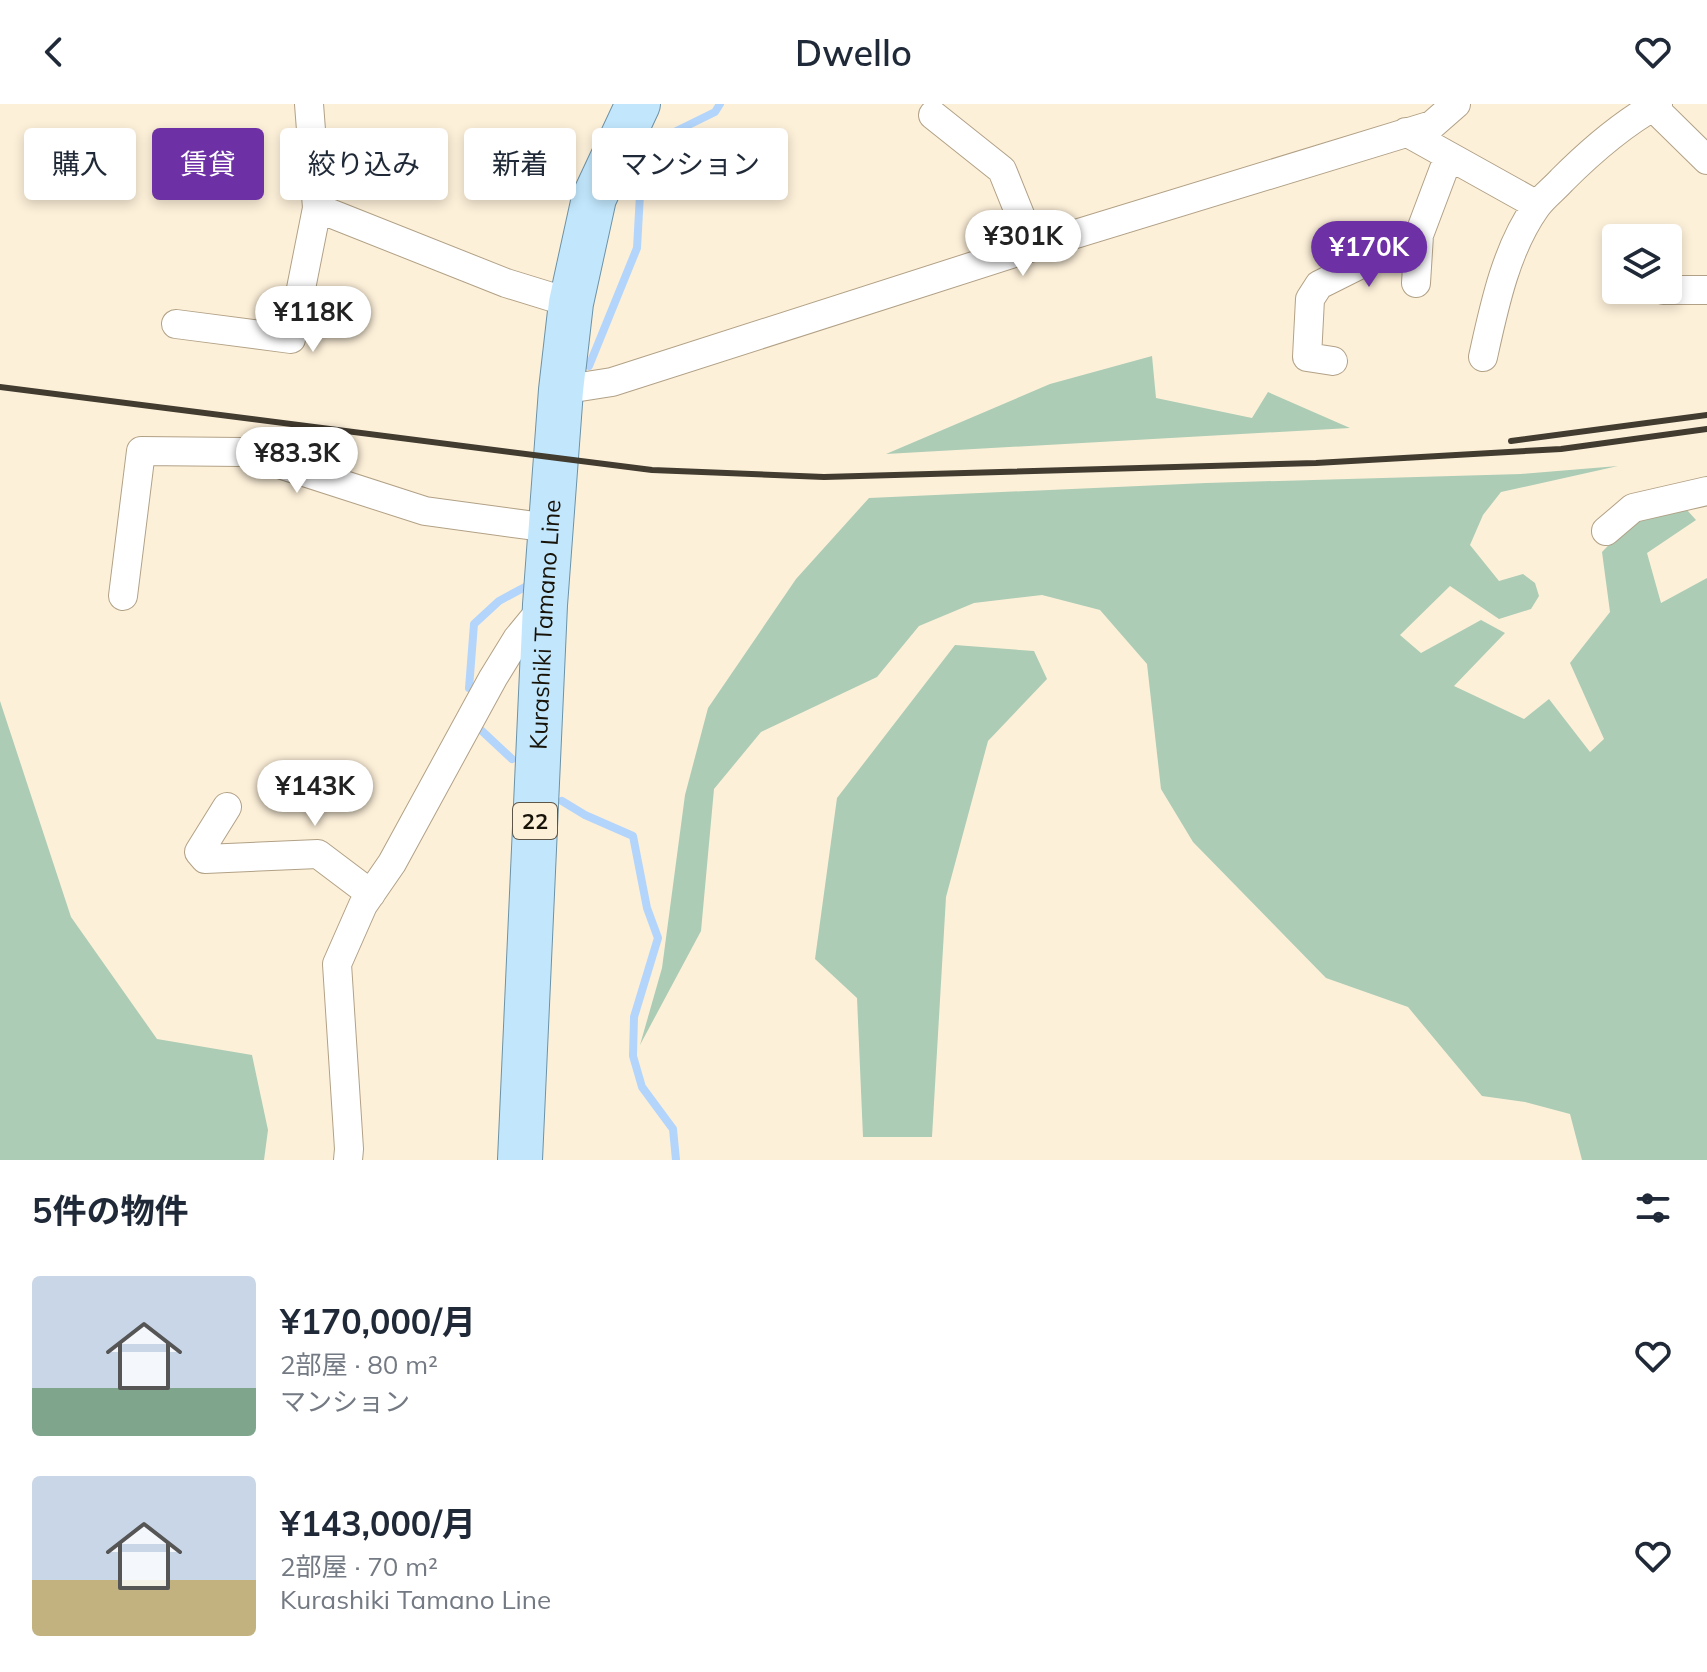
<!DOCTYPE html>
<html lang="ja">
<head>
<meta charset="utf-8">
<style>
	:root { --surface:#fff; --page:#f2f2f3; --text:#1f2937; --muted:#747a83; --accent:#6e30a5 }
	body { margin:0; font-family:Mulish,"Noto Sans JP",sans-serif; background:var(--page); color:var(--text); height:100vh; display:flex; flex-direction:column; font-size:30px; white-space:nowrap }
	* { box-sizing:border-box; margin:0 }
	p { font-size:26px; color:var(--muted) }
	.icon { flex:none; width:44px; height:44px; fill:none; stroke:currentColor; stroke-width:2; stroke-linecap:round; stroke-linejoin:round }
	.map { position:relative; height:1056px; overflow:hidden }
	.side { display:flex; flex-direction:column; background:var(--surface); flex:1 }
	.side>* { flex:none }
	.guide { position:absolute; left:24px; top:24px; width:800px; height:72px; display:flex; gap:16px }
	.fabs { position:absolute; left:1602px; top:120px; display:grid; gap:16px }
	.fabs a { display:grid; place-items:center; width:80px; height:80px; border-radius:8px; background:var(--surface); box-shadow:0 4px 12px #0003; font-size:40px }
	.price { position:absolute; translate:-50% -68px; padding:0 18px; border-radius:28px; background:#fff; color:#222; font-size:26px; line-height:52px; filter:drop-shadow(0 2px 4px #0008) }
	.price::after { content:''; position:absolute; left:50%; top:48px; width:24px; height:18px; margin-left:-12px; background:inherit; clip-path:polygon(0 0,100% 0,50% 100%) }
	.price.on { background:var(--accent); color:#fff }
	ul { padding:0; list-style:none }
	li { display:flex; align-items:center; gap:24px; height:200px; padding:0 32px }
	li span { display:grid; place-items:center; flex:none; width:224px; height:160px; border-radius:8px; color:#555 }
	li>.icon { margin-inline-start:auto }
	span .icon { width:96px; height:96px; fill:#fffc; stroke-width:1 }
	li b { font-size:34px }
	h2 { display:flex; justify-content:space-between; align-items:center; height:96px; padding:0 32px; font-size:34px }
	.chip { padding:0 28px; border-radius:8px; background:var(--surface); box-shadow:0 4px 12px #0003; font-size:28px; line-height:72px }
	.chip.on { background:var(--accent); color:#fff }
	header { display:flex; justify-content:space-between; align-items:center; height:104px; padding:0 32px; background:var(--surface); font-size:36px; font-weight:600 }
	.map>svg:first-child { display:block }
	.green { fill:#acccb5 }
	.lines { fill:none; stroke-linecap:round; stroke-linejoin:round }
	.stream { stroke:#b3d5fb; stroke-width:8 }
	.street-casing { stroke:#b1a186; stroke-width:30 }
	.primary-casing { stroke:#6c92a7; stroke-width:46 }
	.street { stroke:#fff; stroke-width:28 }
	.primary { stroke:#c2e7fd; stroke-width:44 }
	.rail { stroke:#423b2f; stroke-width:6 }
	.labels { text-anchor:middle; stroke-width:6; stroke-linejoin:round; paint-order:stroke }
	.shield { fill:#fdf0d9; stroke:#5d5547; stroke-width:2 }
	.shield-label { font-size:22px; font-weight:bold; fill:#181309 }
	.street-label { font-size:24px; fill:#181309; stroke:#fdf0d9 }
</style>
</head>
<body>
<header><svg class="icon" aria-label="back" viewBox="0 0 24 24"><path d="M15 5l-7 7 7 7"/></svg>Dwello<svg class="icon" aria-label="heart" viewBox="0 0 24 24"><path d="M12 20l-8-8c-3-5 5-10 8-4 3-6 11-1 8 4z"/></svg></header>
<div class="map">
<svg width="1707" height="1056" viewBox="0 0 1707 1056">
	<rect width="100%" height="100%" fill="#fdf0d9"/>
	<path class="green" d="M1152,252L1156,294L1252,314L1268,288L1350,324L886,350L1050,280Z
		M1618,362L1501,388L1483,411L1470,441L1499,477L1523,470L1535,479L1539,492L1531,505L1499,515L1450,482L1400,531L1421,549L1481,516L1505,529L1454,582L1524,615L1549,595L1590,648L1604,635L1570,559L1610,508L1602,448L1634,415L1687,406L1696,416L1647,449L1661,499L1707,474V1056H1582L1570,1010L1525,998L1482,992L1408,903L1326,874L1193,738L1161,685L1147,560L1100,506L1042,491L974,499L919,522L877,573L761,628L714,685L701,827L640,941L662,864L685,691L708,604L796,475L869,394L1206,379L1521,370Z
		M955,541L1034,547L1047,575L988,637L946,793L932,1033H863L857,894L815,855L837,694Z
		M0,597L71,813L157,935L252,951L268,1026L264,1056H0Z"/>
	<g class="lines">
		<path class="stream" d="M589,262L637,144L642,55L656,37L715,8L720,0
			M469,584L474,520L499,497L525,483
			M482,627L512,655
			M562,697L585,711L633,732L647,804L658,834L634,913L633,952L642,983L673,1025L676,1056"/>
		<g class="street-casing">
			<path id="street" d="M309,0L317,104L506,179L571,199
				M1653,3L1707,56
				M933,11L1002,66L1033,143
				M1406,28L1537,101
				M1416,179L1419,131L1448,54
				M1663,186H1707
				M176,220L291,235L317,104
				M1483,253C1494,203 1506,145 1536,103C1543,93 1554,85 1562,76C1591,47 1622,20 1658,0
				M1333,257L1307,253L1310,195L1319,181L1419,131
				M561,286L612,278L1033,143L1432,21L1456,0
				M1606,427L1633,404L1707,387
				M123,492L141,347L242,348L425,407L550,424
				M227,703L199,748L205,755L318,750L371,790
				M348,1056L349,1045L337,860L363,801L392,759L493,574L517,535L545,501"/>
		</g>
		<g class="primary-casing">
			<g id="primary">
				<path id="s1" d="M520,1056L545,501L561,286L571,199L594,94L638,0"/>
			</g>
		</g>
		<use href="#street" class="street"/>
		<use href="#primary" class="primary"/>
		<path class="rail" d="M0,283L652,366L824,373L1316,359L1561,345L1707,325
			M1511,337L1707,311"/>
	</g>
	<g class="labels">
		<rect class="shield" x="513" y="699" width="44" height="36" rx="6"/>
		<g class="shield-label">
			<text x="535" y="725">22</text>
		</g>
		<g class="street-label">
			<text dy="8" stroke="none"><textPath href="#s1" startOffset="536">Kurashiki Tamano Line</textPath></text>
		</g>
	</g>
</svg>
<div class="fabs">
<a><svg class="icon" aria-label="layers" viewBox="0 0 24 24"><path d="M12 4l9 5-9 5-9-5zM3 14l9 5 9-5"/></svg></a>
</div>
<b class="price" style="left:1023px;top:174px">¥301K</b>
<b class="price on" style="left:1369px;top:185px">¥170K</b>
<b class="price" style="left:313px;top:250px">¥118K</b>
<b class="price" style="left:297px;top:391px">¥83.3K</b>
<b class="price" style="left:315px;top:724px">¥143K</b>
<div class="guide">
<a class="chip">購入</a>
<a class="chip on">賃貸</a>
<a class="chip">絞り込み</a>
<a class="chip">新着</a>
<a class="chip">マンション</a>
</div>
</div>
<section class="side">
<h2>5件の物件<svg class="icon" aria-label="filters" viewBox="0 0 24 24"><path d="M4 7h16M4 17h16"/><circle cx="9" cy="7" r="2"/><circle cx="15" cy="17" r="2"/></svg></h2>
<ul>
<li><span style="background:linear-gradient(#c9d6e8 70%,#7fa58c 0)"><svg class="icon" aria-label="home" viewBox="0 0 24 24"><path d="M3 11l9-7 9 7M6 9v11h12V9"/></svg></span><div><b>¥170,000/月</b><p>2部屋 · 80 m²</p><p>マンション</p></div><svg class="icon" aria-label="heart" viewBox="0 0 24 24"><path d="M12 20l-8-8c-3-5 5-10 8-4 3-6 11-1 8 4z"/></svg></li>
<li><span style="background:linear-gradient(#c9d6e8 65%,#c2b280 0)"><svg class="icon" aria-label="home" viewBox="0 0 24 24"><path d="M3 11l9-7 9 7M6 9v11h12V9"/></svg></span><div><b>¥143,000/月</b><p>2部屋 · 70 m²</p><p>Kurashiki Tamano Line</p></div><svg class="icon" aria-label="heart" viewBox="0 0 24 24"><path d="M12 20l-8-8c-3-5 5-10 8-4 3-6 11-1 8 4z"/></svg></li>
</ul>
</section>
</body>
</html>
